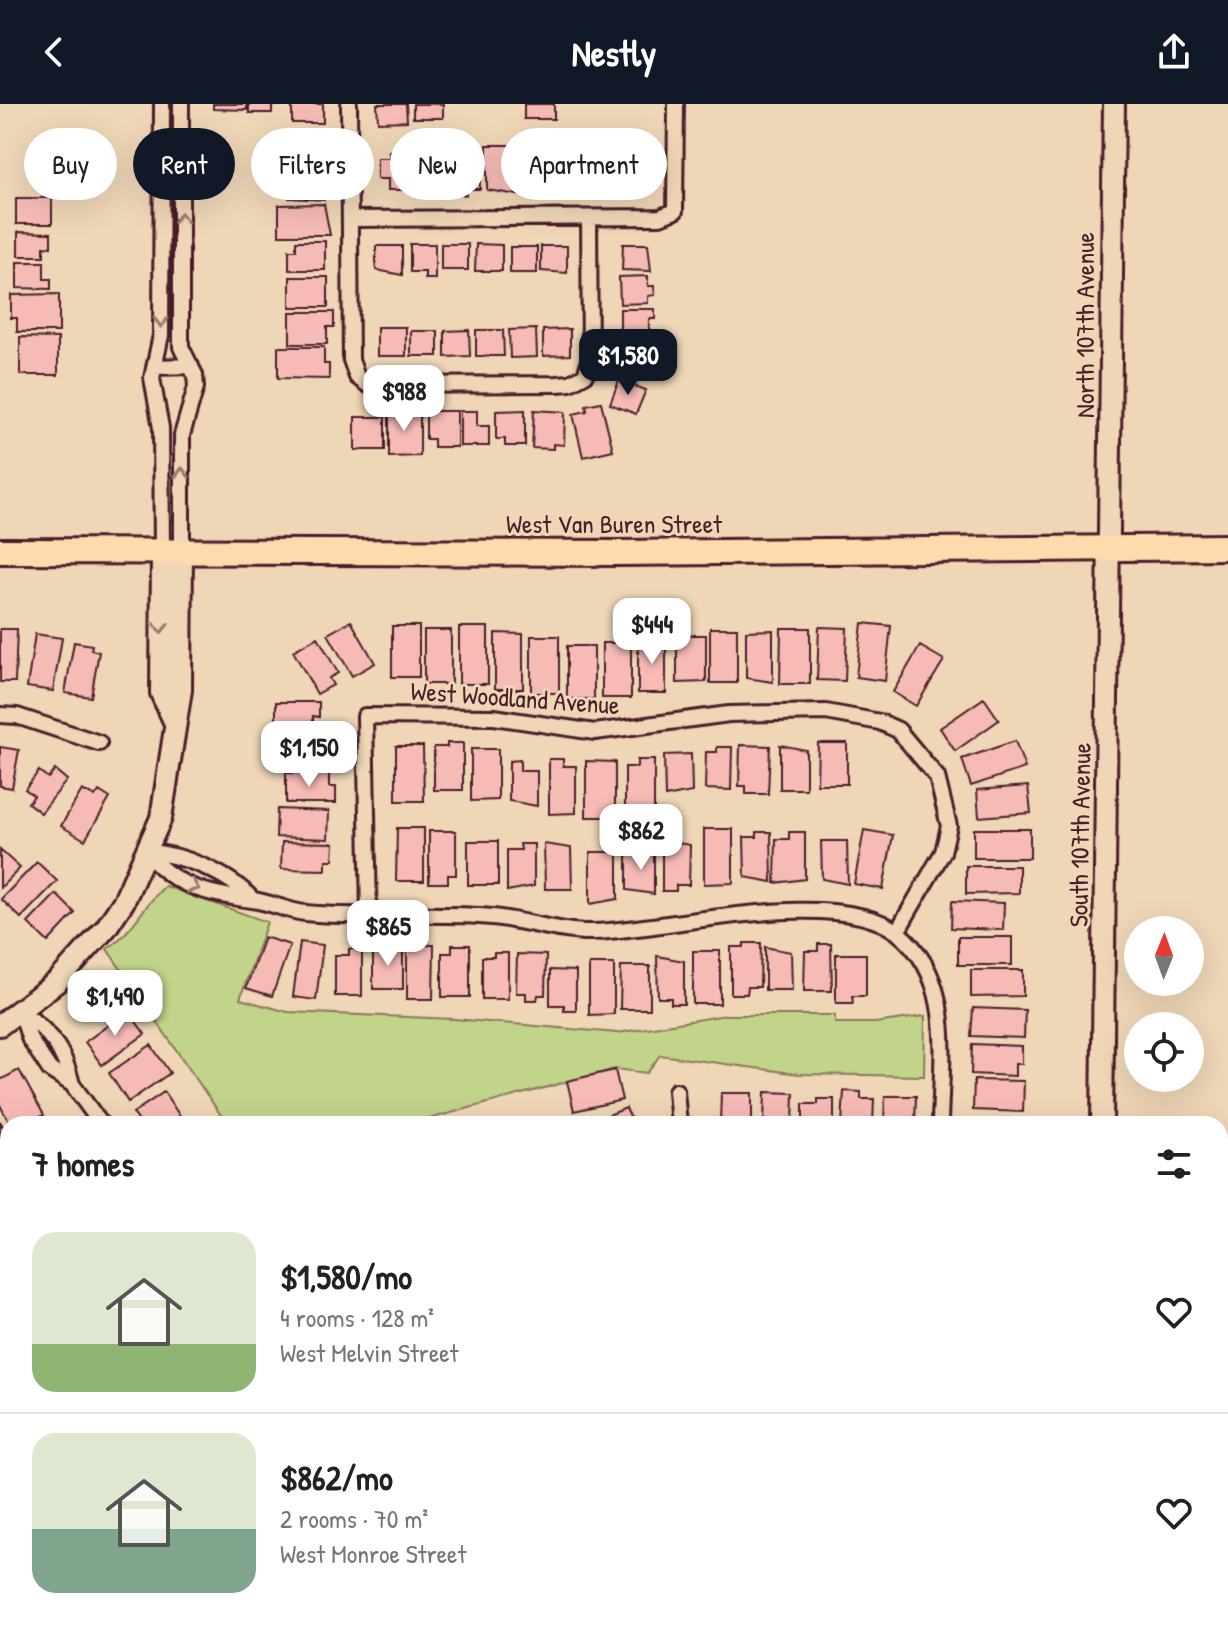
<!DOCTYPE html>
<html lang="en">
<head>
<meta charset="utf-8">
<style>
	:root { --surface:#fff; --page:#f2f2f2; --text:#222; --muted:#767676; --line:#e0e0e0; --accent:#111827 }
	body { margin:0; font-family:"Patrick Hand",sans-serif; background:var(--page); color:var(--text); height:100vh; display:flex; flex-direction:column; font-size:30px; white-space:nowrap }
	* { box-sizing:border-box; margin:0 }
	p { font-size:26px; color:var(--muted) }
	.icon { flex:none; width:44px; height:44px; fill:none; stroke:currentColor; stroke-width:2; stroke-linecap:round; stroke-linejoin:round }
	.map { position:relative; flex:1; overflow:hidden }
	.sheet { position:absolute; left:0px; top:1012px; width:1228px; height:514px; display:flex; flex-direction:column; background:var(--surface); border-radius:24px 24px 0 0; box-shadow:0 8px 32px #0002 }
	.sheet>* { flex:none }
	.guide { position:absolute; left:24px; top:24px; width:800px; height:72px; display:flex; gap:16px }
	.needle { width:52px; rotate:1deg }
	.controls { position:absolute; left:1124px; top:812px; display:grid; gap:16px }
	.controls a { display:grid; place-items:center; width:80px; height:80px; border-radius:50%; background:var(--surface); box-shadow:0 8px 32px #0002; font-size:40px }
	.price { position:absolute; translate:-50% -68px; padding:0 18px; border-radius:16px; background:#fff; color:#222; font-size:26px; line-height:52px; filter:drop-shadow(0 2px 4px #0008) }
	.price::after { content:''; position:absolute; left:50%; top:48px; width:24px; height:18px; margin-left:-12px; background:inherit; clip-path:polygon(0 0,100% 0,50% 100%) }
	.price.current { background:var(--accent); color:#fff }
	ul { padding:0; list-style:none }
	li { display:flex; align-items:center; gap:24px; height:200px; padding:0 32px }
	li+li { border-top:2px solid var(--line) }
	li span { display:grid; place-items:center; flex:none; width:224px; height:160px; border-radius:24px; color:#555 }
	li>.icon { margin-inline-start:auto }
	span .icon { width:96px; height:96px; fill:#fffc; stroke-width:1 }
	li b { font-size:34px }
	h2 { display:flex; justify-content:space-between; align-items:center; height:96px; padding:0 32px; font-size:34px }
	.chip { padding:0 28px; border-radius:36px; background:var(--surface); box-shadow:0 8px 32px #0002; font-size:28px; line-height:72px }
	.chip.current { background:var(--accent); color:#fff }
	header { display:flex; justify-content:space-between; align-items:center; height:104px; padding:0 32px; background:var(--accent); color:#fff; font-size:36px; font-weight:700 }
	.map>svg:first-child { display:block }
	.green { fill:#c1d489; stroke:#867a5a; stroke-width:2 }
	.building { fill:#f7bbb6; stroke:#4a1f2b; stroke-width:2 }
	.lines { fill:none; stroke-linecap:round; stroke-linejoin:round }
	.street-casing { stroke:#4a1f2b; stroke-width:20 }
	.secondary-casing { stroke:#4a1f2b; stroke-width:26 }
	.primary-casing { stroke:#4a1f2b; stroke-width:30 }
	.street { stroke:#eed6b6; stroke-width:14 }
	.secondary { stroke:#eed6b6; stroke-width:20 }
	.primary { stroke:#fedbac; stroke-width:24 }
	.oneway { stroke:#9c7a70 }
	.labels { text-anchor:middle; stroke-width:6; stroke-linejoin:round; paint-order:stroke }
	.street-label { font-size:26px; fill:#4a1f2b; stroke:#eed6b6 }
</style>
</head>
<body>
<header><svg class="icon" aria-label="back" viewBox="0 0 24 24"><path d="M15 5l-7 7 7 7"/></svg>Nestly<svg class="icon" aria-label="share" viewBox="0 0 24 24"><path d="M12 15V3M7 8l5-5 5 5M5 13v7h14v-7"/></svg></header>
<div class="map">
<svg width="1228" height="1525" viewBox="0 0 1228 1525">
	<rect width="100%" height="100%" fill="#eed6b6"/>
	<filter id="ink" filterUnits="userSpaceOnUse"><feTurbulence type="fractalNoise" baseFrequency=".0125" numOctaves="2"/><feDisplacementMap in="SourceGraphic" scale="16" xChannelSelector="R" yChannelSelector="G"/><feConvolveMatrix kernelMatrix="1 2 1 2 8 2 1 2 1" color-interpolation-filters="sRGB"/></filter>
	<g filter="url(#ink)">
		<path class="green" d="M165,782L267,818L240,895L288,908L454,915L617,929L726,911H835V919H875L925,912L924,972L799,970L660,951L647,969L615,965L410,1020H227L107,845C134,827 141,804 165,782Z
			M112,1518H214L212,1525H107Z"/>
		<path class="building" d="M213,0H247V6L213,5Z
			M249,0H282V1L272,2V9H249Z
			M292,0H323V19H292Z
			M377,0H406L407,17L378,18Z
			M413,0H443V14H413Z
			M524,0H554V15H524Z
			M296,30H325V60L289,59V39H296Z
			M449,40H479L480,85H466V91H450Z
			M487,41H517L518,91L487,86Z
			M534,41H554L555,86H539V92H529V86L524,85V44H535Z
			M413,42H443V91H429V86H413Z
			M389,47H407V86H388V75H377V54H389Z
			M577,51H586L587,87L562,85V59H577Z
			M601,53H610V61H619V81H615V86H593V60H601Z
			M627,59H653V87L627,86Z
			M296,65L325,66L324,96L289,94L290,75H296Z
			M16,94H52V120H16Z
			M324,100L330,131H279V101Z
			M18,128L51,129V143L44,142V152H18Z
			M296,137H325V166H289V146H296Z
			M410,140H435V175H425V168H410Z
			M441,140H468V166H441Z
			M476,140L502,141V167H475Z
			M623,140H648L651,167L622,166Z
			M376,142H402V171L376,166Z
			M541,142H567V169L541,167Z
			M510,143H537V169H510Z
			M17,158H44V175H51V185L17,184Z
			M648,172V182H654L655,191L648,192V199L620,200L619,173Z
			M290,173H328V203H290Z
			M59,190V228H17V214H11V191Z
			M620,205H655V215H649V232H620Z
			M290,208H334V223H327V240H290Z
			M377,223H406V252H377Z
			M536,225L537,253L510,254L509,226Z
			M570,225V251L543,252V226Z
			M469,226L470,252L445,253V227Z
			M476,226H503L504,252H476Z
			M411,227H438V252H411Z
			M20,233L58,234V271H20Z
			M623,237L654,238L653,264L622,263Z
			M278,243H324V260H329V275L278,274Z
			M619,276L646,286L636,310L610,300Z
			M601,298L613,346L583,353L573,310L587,307L586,301Z
			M389,305H420V352L389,353Z
			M525,306V342H505V335H496V307Z
			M534,306L565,308L564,341L553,340V345L532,344Z
			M426,307H457V343H434V335H426Z
			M460,307H477V322H489V342H460Z
			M355,313H385V346H355Z
			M351,517L375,559L352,572L328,530Z
			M862,519L891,522L885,577L856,573Z
			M392,522H419V573H392Z
			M459,523H488V580H459Z
			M819,523L847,524L845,577L817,576Z
			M710,524H737V579H710Z
			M781,524H810V580H780Z
			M0,525H17L15,578H0Z
			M424,526H451V580H424Z
			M773,526V578L746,574V527Z
			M495,529L523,530V585H495Z
			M35,530L62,534L53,587L27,583Z
			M677,531H706V578L677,579Z
			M531,532H559V589H531Z
			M318,533L338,569L329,574L333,581L317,590L293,547Z
			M638,535L666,536V589H638Z
			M74,538L92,541L91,546L99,548L91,593L65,589Z
			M602,539H631V594H602Z
			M567,542H594V595H567Z
			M920,542L944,556L916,602L893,588Z
			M984,594L999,616L955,647L940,624Z
			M276,598H319V613L313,612V625H276Z
			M278,635H323L318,662H278Z
			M1015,637L1025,664L971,682L962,655Z
			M447,639H463V686H434V643H447Z
			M818,639H847V680H817Z
			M740,641L770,642L768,690H746V682H739Z
			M780,641L806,646V685H780Z
			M396,642H423L424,697H396Z
			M0,643L19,646L12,684L0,682Z
			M717,643H732L731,686L705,685L706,648H717Z
			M471,645H498V696L471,697Z
			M691,650L692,688L665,693L664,651Z
			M549,655H563V662H576V709L549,710Z
			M520,656V667H537V702L509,697V657Z
			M637,656H654V709H625V663H637Z
			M586,657L615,658V713H586Z
			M55,666L67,676L41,709L28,699L34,692L25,685L39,667L48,674Z
			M286,669H329V683H336V699H286Z
			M1028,682L1031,709L979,713L977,686Z
			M82,686L95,693L99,687L110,694L85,736L61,722Z
			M277,705L329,707L328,735L276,733Z
			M397,724H424V777H396Z
			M704,725H733V779L704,780Z
			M974,725H1030V754H974Z
			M864,726L893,731L883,785L854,780Z
			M429,727H456V771H448V779H429Z
			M757,728H771L772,778L745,773L744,733H757Z
			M789,728H805V775L775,779L776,735H789Z
			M662,736L690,741L689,781H676V787H662Z
			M468,737H498V781H468Z
			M821,737H847L848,780L822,775Z
			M282,738L334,739L333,756H326V766L281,765Z
			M520,740H534V782L507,787V746H521Z
			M544,740L571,744L572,785H545Z
			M0,746L20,764L0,784Z
			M627,747L654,748V790L627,786Z
			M590,748H618V795L590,800Z
			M37,758L57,777L21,814L1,795Z
			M966,762H1019V789L966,790Z
			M56,790L75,809L48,838L28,819Z
			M952,797L1004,799L1003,826L951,824Z
			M264,833L290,841L272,892L246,884Z
			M958,833H1012V861H958Z
			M300,838L323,841L316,896L293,893Z
			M744,839H761L760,883H748L747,890H731V843H744Z
			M373,840L403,845V885H373Z
			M818,840H831L832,887H804L805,847H818Z
			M407,841H434L433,895H407Z
			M452,841H470V893H442V849H452Z
			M765,843L791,848L792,886H765Z
			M349,845H362V892H335V851H349Z
			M693,847H720V900H693Z
			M494,849H508V895H482V853H494Z
			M517,850L546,851L545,891H538L537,896H526V889H516Z
			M836,850H866V892H852L853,899H836Z
			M657,852L684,857V900H671V894H658Z
			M589,860H614V910L589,911Z
			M621,862H650V905H620Z
			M550,866L576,867V907H564V901H550Z
			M971,866H1023V892L971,893Z
			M973,904L1025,906L1024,934L971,932Z
			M128,907L145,930L102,961L85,938Z
			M972,940L1022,942V960H1015V972L971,970Z
			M151,941L170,969L128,998L109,969Z
			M19,966L44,1011L27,1020H10L0,1001V976Z
			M615,966L622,996L574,1007L567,977Z
			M974,976L1024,977L1023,1008L973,1006Z
			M844,987L861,988V995H874L873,1020H842Z
			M164,988L183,1017L141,1020L133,1009Z
			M765,988L794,989L793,1020H764Z
			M721,989H752V1020H720Z
			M885,992H916L915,1020H884Z
			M818,995H834V1020H803V1000H818Z
			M626,1004L633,1020H586Z
			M0,1017L8,1032V1036L0,1041Z
			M8,1106V1141L0,1128V1111Z
			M1220,1120H1228V1523H1205V1518H1220Z
			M0,1142L8,1155L0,1164Z
			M0,1325L5,1340L8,1339V1360L0,1362Z
			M8,1364V1401L0,1404V1367Z
			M8,1422V1459L5,1460L0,1451V1426Z
			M220,1518H251L249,1525H218Z
			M259,1518H278L290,1522L289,1525H257Z
			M361,1518H411L410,1525H360Z
			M438,1518H470L472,1525H439Z
			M486,1518H519L521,1522L489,1525Z
			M734,1518H768L771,1525H737Z"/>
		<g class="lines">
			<g class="street-casing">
				<path id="street" d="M162,0L161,231L152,274L161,324L162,446
					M181,0V243L195,271L196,283L182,331V447
					M349,0L351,256L357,273L368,281L557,280L570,279L585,271L590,256L589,114
					M350,115L660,113L675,107L676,0
					M154,263L191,262
					M0,611L17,612L99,639
					M147,748C172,783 212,791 252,796C270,798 287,807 305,809C367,815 430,807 492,813C525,816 561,829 594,828C667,826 836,781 897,828C956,874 941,955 940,1020
					M147,748C183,750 229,769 253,796
					M369,809L365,612L494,613L595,628L729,610L826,608L880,618L898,626L937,673L949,722L943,748L897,828
					M21,908L30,936L50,966L72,980L101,1020
					M21,908C50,927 64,946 72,980
					M676,987L679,1020
					M0,1075L8,1069
					M0,1513L13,1525
					M668,1518L673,1525
					M693,1518L699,1525
					M319,1525L322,1518
					M878,1525L932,1520L964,1525"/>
			</g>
			<g class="secondary-casing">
				<path id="secondary" d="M162,446L161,589L174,617
					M0,921L58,877L106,824L124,797L161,714L181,586L182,447
					M1102,1020L1114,0
					M608,1525L616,1518
					M1095,1525V1518"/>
			</g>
			<g class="primary-casing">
				<path id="primary" d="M0,447L618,449L1228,443"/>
			</g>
			<use href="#street" class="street"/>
			<use href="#secondary" class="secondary"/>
			<use href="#primary" class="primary"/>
		</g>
		<defs><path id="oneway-chevron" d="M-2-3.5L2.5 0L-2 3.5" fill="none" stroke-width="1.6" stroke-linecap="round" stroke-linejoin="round" transform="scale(2)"/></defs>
		<g class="oneway">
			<use href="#oneway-chevron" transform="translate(181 114) rotate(-90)"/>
			<use href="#oneway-chevron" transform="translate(161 218) rotate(91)"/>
			<use href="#oneway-chevron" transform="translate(182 369) rotate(-90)"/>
			<use href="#oneway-chevron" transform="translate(161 524) rotate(90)"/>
			<use href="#oneway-chevron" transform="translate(194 783) rotate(21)"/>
		</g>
	</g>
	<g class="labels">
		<g class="street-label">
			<text transform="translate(1085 221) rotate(-90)" y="9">North 107th Avenue</text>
			<text x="614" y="429">West Van Buren Street</text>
			<text transform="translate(515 594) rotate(4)" y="9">West Woodland Avenue</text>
			<text transform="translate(1080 731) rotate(-89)" y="9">South 107th Avenue</text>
		</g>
	</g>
</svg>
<div class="controls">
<a><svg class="needle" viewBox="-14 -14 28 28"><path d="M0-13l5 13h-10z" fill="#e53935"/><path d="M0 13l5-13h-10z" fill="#767676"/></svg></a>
<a><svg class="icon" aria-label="locate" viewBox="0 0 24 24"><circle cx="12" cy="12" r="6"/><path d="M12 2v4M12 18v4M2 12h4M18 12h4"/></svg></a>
</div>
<b class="price current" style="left:628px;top:293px">$1,580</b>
<b class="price" style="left:404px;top:329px">$988</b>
<b class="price" style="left:652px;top:562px">$444</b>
<b class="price" style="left:309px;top:685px">$1,150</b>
<b class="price" style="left:641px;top:768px">$862</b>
<b class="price" style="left:388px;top:864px">$865</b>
<b class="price" style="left:115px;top:934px">$1,490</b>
<div class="guide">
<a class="chip">Buy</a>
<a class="chip current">Rent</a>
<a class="chip">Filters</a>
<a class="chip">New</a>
<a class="chip">Apartment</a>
</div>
<section class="sheet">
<h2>7 homes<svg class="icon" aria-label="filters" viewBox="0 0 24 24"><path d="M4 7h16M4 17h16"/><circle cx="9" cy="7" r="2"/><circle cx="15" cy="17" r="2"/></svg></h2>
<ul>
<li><span style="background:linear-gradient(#dfe7d0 70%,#8fb573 0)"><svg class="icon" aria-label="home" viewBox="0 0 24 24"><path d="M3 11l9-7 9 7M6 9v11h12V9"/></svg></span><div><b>$1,580/mo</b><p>4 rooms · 128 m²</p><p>West Melvin Street</p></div><svg class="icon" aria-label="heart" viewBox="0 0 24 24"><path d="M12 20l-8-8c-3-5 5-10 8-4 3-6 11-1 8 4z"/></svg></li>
<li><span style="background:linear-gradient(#dfe7d0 60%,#7fa58c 0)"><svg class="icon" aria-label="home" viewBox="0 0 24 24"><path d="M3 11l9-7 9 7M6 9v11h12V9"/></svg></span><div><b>$862/mo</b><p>2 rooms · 70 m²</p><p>West Monroe Street</p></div><svg class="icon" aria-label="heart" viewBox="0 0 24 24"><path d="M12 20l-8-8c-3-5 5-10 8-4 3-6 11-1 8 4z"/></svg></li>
</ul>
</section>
</div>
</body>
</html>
